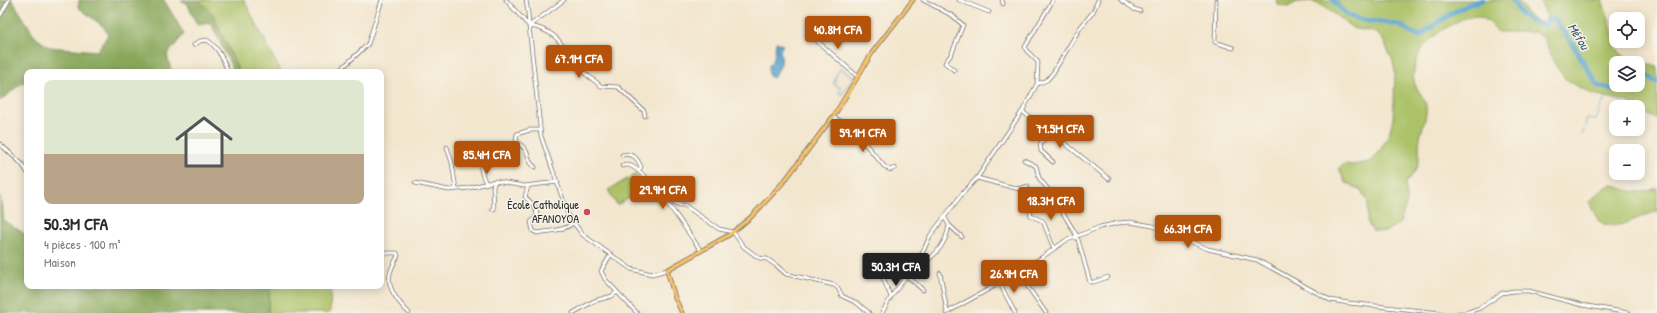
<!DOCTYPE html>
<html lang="fr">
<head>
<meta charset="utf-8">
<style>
	:root { --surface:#fff; --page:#f7f7f7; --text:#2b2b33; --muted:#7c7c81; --accent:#b45309 }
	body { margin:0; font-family:"Patrick Hand",sans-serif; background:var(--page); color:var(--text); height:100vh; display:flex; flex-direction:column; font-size:15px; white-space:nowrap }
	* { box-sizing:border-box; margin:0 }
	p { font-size:13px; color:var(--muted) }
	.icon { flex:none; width:22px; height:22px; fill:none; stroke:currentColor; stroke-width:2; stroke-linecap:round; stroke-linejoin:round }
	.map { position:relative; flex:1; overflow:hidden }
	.sheet { position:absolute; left:24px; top:69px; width:360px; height:220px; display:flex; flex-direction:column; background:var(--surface); border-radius:8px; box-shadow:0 2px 10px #0003 }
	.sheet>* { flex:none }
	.fabs { position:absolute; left:1609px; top:12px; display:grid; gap:8px }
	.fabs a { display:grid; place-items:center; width:36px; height:36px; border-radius:8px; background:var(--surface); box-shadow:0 2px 10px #0003; font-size:20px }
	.price { position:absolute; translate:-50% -34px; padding:0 9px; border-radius:4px; background:var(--accent); color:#fff; font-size:13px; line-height:26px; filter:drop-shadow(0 1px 2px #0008) }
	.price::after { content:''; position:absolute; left:50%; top:24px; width:12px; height:9px; margin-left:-6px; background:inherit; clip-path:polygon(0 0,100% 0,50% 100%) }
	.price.current { background:#222; color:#fff }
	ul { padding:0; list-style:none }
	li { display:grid; align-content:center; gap:8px; height:212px; padding:0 20px }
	li span { display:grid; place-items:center; height:124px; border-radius:8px; color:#555 }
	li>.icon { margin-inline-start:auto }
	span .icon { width:72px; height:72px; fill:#fffc; stroke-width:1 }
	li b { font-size:17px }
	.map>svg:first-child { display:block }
	.green { fill:#acc267; stroke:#6c7649; fill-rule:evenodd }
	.forest { fill:#89a85c; stroke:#5a6a44 }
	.water { fill:#54a3ce; stroke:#40677c }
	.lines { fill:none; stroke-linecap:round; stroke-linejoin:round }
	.stream { stroke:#54a3ce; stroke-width:1 }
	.river { stroke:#54a3ce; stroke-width:5 }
	.minor-casing { stroke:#716c64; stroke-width:4.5 }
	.major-casing { stroke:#716c64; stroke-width:5 }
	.minor { stroke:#fff; stroke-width:3 }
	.major { stroke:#f5c16b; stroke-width:3.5 }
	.poi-dot { fill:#d1495b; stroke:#f7f3e8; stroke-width:1.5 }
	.labels { text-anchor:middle; stroke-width:3; stroke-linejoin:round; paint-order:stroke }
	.poi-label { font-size:12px; fill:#2b2b2b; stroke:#f7f3e8; text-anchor:end }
	.water-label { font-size:13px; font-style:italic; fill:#3b5b6c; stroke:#f7f3e8 }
</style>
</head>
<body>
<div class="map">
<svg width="1657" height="313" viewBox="0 0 1657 313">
	<rect width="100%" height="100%" fill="#f7f3e8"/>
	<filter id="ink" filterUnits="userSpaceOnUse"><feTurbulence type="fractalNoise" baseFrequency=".025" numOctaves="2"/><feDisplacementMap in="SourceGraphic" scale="8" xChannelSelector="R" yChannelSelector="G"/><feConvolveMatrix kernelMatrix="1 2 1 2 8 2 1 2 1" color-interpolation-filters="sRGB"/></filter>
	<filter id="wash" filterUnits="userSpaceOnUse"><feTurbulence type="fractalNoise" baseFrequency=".012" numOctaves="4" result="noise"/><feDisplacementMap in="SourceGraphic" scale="16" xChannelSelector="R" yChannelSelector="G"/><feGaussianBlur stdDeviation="0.9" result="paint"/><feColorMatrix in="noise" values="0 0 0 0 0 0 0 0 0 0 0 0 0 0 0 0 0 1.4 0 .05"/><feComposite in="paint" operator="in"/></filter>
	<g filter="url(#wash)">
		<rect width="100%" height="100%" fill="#f3e6ce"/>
		<path class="green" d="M198,0H244L281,72H239L212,13Z
			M1276,0H1518C1527,11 1527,21 1544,22L1547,17L1540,0H1602C1604,7 1607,13 1609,20C1615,37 1612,54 1633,60C1637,62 1642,61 1645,62C1649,64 1653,66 1657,67V119L1647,114L1629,102L1593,94L1567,81L1554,63L1544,38L1535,32H1498C1483,12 1471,13 1451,25C1431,37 1418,47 1414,71C1411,85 1421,92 1425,102C1429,113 1422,127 1420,138C1418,148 1421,160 1416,169C1414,174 1409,179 1405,183L1407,201L1400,223L1385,232L1373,231L1367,222L1368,201L1360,190L1345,182L1339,168L1345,164L1353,165L1370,162L1381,149L1389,134L1393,119L1394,101L1395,71L1393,61L1383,40L1375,32L1353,28L1324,7L1311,1L1297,2L1288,7L1278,5ZM1616,63H1638V85H1616Z
			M636,174L645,189L617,205L608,190Z
			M1613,185C1631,192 1638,195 1657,188V212C1639,214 1613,237 1598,219C1594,214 1592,207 1589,202L1605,187Z
			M270,286H331L330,313H270L268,310Z"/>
		<path class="forest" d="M0,0H12L36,38L49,47L97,51L108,35L104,27L78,7L79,0H164L184,34L167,55L171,70L174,72H27V83L23,82L0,101Z
			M181,0H198L212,13L239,72H234L211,23L197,25L188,5Z
			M0,197L4,221L27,235V286H270L268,310L270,313H0Z"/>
		<path class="water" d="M776,42L783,45L780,50C783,64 781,66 773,78L769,76V66L774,58Z"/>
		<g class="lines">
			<path class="stream" d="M841,69L854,77L841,95L839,93L840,87L834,84L836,75Z
				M1581,135L1583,133L1587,119L1596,120L1601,106L1606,98"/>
			<path class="river" d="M1333,0C1337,5 1343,12 1348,15C1364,24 1384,19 1401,26C1407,29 1413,34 1420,36C1439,21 1459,6 1483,0
				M1512,0C1517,4 1517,10 1521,14C1527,20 1537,23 1545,26L1547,20L1554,19C1559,23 1560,28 1564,32C1577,49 1586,68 1598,86C1608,89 1618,91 1627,85
				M1638,75L1639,74L1645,75L1657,82"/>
		</g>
	</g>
	<g filter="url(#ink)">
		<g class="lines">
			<g class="minor-casing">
				<path id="minor" d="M506,0L529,26L541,136L569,217L583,235L631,269L652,274L667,270
					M526,0L528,13L529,26L564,0
					M923,0L953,16L963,25L952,53L945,63L954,70
					M959,0L989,12
					M1002,0L1003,4
					M1121,0L1134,9L1140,11
					M1216,0L1215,42L1233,48
					M0,16L9,0
					M529,26C544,28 556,34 564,48L561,53L563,56L601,86L618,87L644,111L645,116
					M811,29L817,41L857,76
					M194,45L200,41L207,40C219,48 223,59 228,72
					M338,72L368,44L382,0
					M1037,84L1047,80L1053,73L1080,28L1093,12L1098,0
					M1023,110L1024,113L1051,132L1109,179
					M833,117L850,126L884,166L890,170L895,168
					M1051,132L1040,144L1041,151L1053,162
					M0,144L22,164L27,172
					M447,147L452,163L456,189
					M486,151L485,154L480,159C480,167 482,176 486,183
					M622,155C633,153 637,157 641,167L638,171
					M1024,160L1036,166L1039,178L1051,193L1077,236L1090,282H1094L1108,277
					M622,166C626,165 628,164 631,166C650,174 688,232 701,251
					M535,167C527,162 530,155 525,149C522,145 518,144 516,139L517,134L530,130H540
					M977,178L1019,189L1028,186
					M415,183L449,190L469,188L495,181L524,186L558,182
					M528,186L525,197C532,203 537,207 537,216L531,222L533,231L537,233C548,231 564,231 573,223
					M660,195L679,205H684L719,229L733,232L744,247L759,258L767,259L777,266L786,274L834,285L838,288L842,296L857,303L869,313
					M1031,200L1030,210L1031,216L1043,221L1054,249
					M492,209H494L493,187L495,181
					M945,218L949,225L962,237
					M381,253H397L398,256C395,261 391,268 390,274C386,288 400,304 409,313
					M611,254L601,271L605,279L637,313
					M876,261L891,297L882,313
					M911,270C923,266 937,254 943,243C946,238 948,231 949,225
					M1020,272L1028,287L1046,313
					M940,273L947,312
					M906,275L923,290
					M999,282L1015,313
					M891,297L921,256L930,236L962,194L977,178L1023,110L1037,84L1038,62L1026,50L1025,47L1053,0
					M573,313L594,301L612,296L617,292
					M946,313L1016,274L1041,258L1065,241L1100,227L1118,223L1130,222L1153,226L1208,249L1257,260L1330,300L1349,303L1441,313
					M1458,313H1465L1480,308L1502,293L1514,291H1529L1582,305L1629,313"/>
			</g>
			<g class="major-casing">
				<path id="major" d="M682,313L675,298L667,270L729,235L751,217L769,198L786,179L835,114L872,53L913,0"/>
			</g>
			<use href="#minor" class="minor"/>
			<use href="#major" class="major"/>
		</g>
	</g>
	<circle class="poi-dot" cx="587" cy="212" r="4"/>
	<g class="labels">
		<g class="poi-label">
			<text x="579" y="209">École Catholique<tspan x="579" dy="14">AFANOYOA</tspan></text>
		</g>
		<g class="water-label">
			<text transform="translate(1579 36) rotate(58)" y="5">Méfou</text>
		</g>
	</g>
</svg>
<div class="fabs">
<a><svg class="icon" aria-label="locate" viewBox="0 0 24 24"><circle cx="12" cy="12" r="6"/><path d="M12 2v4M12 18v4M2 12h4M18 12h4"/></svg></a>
<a><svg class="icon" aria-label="layers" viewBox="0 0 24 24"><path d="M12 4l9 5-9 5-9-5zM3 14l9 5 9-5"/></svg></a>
<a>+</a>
<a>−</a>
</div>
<b class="price" style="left:838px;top:50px">40.8M CFA</b>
<b class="price" style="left:579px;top:79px">67.1M CFA</b>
<b class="price" style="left:1060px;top:149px">71.5M CFA</b>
<b class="price" style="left:863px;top:153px">59.1M CFA</b>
<b class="price" style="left:487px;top:175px">85.4M CFA</b>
<b class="price" style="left:663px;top:210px">29.9M CFA</b>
<b class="price" style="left:1051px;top:221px">18.3M CFA</b>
<b class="price" style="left:1188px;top:249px">66.3M CFA</b>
<b class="price current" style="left:896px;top:287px">50.3M CFA</b>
<b class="price" style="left:1014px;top:294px">26.9M CFA</b>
<section class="sheet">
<ul>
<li><span style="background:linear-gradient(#dfe7d0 60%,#b9a48a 0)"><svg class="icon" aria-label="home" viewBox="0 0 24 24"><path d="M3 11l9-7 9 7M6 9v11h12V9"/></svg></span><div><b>50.3M CFA</b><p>4 pièces · 100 m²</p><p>Maison</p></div></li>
</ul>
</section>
</div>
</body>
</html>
